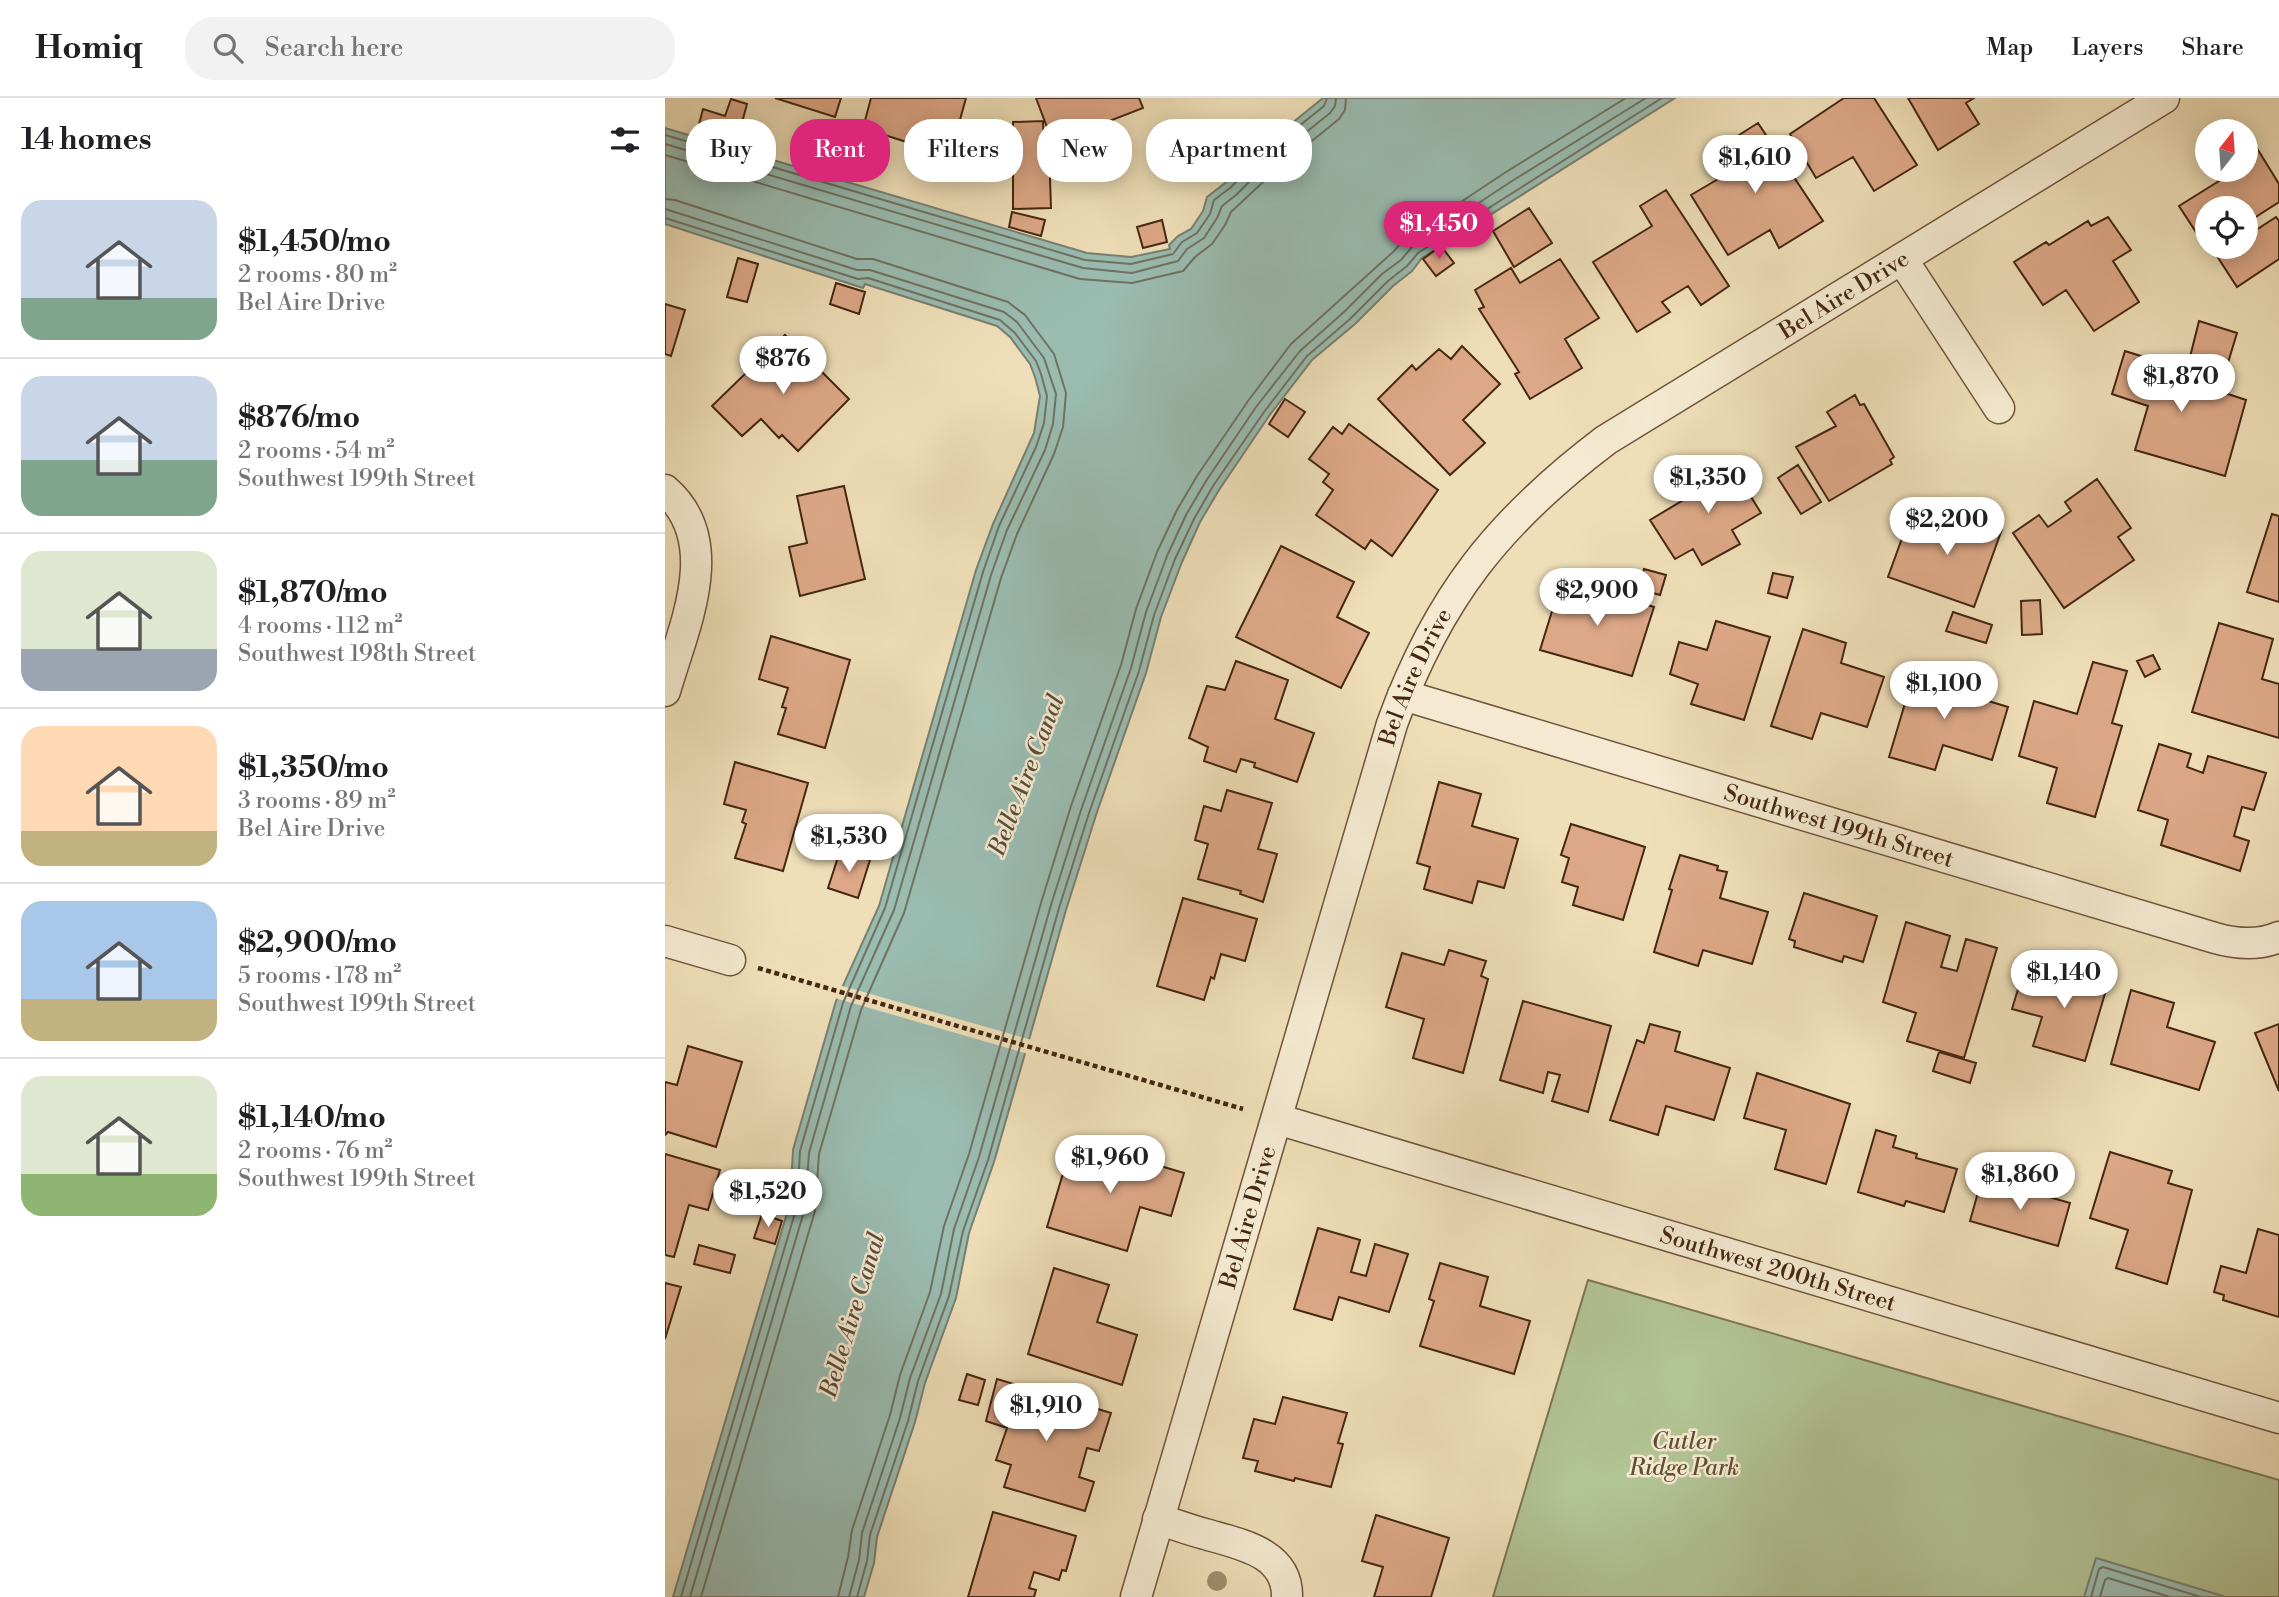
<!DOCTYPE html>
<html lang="en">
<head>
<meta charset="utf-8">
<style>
	:root { --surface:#fff; --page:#f2f2f2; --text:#202124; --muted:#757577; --line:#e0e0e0; --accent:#db2777 }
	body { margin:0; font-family:"Libre Bodoni",serif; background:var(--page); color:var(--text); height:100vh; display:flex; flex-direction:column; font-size:26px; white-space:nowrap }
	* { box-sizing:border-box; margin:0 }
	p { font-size:23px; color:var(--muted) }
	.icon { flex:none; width:38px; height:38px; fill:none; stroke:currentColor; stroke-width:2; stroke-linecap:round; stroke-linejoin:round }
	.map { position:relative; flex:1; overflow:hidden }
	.sheet { display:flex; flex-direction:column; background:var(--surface); width:665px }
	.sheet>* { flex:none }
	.banner { position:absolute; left:21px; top:21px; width:665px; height:63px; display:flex; gap:14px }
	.needle { width:46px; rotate:17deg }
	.buttons { position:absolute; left:1530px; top:21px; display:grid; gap:14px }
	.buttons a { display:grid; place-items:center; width:63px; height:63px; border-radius:50%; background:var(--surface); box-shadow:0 4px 18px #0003; font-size:35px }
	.price { position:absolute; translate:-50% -60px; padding:0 16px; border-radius:24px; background:#fff; color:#222; font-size:23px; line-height:46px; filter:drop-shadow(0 2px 4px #0008) }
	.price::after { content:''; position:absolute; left:50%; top:42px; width:21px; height:16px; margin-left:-10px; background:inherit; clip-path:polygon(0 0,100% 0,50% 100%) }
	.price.current { background:var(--accent); color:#fff }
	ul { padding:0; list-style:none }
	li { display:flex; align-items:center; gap:21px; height:175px; padding:0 21px }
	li+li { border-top:2px solid var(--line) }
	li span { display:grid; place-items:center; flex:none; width:196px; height:140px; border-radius:21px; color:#555 }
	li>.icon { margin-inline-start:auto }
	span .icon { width:84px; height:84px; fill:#fffc; stroke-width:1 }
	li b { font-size:30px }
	h2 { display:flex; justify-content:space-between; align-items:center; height:84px; padding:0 21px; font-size:30px }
	.pill { padding:0 24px; border-radius:28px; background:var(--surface); box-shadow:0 4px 18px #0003; font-size:24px; line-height:63px }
	.pill.current { background:var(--accent); color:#fff }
	header { display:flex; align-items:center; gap:42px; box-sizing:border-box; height:98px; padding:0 35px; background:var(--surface); border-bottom:2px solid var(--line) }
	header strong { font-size:33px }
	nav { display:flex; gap:38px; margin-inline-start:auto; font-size:24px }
	.search { width:490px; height:63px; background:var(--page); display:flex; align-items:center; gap:18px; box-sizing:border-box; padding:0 24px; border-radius:28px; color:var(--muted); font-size:26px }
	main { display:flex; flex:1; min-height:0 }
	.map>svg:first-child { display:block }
	.green { fill:#b2c394; stroke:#7c7553; stroke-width:2 }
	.water { fill:#9abcb1; stroke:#788071; stroke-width:2 }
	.pier { fill:#efdfb8 }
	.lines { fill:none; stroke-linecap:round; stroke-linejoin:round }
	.shore { stroke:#707262; stroke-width:2 }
	.building { fill:#dda887; stroke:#452712; stroke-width:2 }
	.minor-casing { stroke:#70553c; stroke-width:33 }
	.path { stroke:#452712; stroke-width:4.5; stroke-dasharray:5 3.5; stroke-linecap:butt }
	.minor { stroke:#f5ead1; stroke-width:30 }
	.tree { fill:#a08f6e }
	.labels { text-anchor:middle; stroke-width:5; stroke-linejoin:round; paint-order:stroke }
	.street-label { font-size:23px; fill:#452712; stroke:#f5ead1 }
	.park-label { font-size:23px; font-style:italic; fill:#604e32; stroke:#f5ead1 }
	.water-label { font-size:24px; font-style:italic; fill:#5a4c3a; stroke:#f5ead1 }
</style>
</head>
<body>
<header>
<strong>Homiq</strong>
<div class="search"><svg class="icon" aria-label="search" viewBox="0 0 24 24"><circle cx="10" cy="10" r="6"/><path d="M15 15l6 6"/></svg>Search here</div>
<nav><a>Map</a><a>Layers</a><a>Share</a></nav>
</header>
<main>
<section class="sheet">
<h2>14 homes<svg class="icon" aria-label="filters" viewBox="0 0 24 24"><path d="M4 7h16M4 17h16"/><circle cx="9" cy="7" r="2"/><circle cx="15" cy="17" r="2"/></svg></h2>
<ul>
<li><span style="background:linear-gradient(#c9d6e8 70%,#7fa58c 0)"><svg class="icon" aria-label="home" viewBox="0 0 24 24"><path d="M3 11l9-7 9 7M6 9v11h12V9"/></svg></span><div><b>$1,450/mo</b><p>2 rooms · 80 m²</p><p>Bel Aire Drive</p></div></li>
<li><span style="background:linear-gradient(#c9d6e8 60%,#7fa58c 0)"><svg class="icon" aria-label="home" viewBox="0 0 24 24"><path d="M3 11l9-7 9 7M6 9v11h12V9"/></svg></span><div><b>$876/mo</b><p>2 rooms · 54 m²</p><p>Southwest 199th Street</p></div></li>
<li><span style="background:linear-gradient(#dfe7d0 70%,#9aa5b1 0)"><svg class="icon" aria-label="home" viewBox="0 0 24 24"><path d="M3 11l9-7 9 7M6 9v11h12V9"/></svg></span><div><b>$1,870/mo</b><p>4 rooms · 112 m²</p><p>Southwest 198th Street</p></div></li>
<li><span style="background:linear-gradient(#ffd9b3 75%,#c2b280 0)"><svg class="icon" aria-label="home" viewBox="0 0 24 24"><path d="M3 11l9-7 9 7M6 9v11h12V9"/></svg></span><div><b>$1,350/mo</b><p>3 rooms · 89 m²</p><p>Bel Aire Drive</p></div></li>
<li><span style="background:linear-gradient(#a9c7e8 70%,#c2b280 0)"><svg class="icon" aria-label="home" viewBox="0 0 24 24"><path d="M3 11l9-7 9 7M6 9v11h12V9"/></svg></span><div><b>$2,900/mo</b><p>5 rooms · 178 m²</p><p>Southwest 199th Street</p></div></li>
<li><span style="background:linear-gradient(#dfe7d0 70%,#8fb573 0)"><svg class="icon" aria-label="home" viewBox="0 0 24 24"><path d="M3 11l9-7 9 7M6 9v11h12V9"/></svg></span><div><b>$1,140/mo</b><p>2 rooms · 76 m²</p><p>Southwest 199th Street</p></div></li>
</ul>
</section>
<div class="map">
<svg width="1614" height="1499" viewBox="0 0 1614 1499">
	<rect width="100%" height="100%" fill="#efdfb8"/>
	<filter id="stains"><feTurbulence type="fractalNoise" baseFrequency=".00286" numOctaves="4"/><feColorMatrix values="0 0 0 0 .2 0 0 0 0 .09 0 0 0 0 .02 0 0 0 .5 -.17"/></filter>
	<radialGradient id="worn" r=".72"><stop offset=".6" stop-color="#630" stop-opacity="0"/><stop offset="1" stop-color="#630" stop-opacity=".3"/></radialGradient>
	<path class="green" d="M923,1182L1614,1382V1499H828Z"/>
	<path class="water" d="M658,0H1010L757,160L747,173L728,188L690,226L647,262L604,318L554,392L535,424L517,464L496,519L481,575L431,717L401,812L329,1064L304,1135L291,1200L260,1285L250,1324L212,1439L209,1465L199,1499H8L125,1105L128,1052L171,903L214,808L311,472L328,426L369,335L375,298L370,279L365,266L345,239L332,228L200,186L198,190L0,126V30L422,155L466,159L505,151L504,147L513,138L526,131L538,113L542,99L560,85L594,52Z
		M1431,1460L1558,1498V1499H1419Z"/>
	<path class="pier" d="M174,887L367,942L363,956L170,900Z"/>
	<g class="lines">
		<path class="shore" d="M0,37L420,162L466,166L508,156L517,144L532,135L545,116L549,102L565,90L598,57L659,8L662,0
			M0,46L418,170L467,175L513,163L522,151L539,140L552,120L557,108L571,97L604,64L665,15L670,8L671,0
			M0,57L415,181L467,185L518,173L530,159L547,146L560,127L566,114L611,72L674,21L680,12L681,0
			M0,101L10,102L192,161H208L343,204L360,217L389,256L401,295L398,329L389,356L352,436L336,480L239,815L196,912L154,1056L150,1113L36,1499
			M0,111L192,172H205L339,214L352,224L379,260L391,296L388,326L380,352L342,432L326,477L229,812L186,908L144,1055L140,1110L25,1499
			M0,120L193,181L203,180L335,222L350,235L371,263L376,276L382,298L379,325L371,349L334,428L318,474L220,810L178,905L135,1053L132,1108L16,1499
			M173,1499L183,1459L187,1432L225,1317L235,1277L265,1194L279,1128L304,1056L376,805L406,708L456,567L471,511L492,454L512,412L532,378L583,303L626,246L728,154L740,141L841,74L961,0
			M184,1499L194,1462L197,1435L235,1320L245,1280L276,1196L289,1131L314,1059L386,807L416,712L466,570L481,514L502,458L521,417L541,383L591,309L635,253L679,214L717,176L736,162L747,149L847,83L981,0
			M192,1499L202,1463L205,1437L243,1323L253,1283L284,1198L298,1133L323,1062L394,810L424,715L474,573L489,517L510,461L529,421L548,388L599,314L642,258L685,221L723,183L742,168L753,155L997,0
			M1426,1499L1434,1471L1438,1469L1536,1499
			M1435,1499L1440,1482L1443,1480L1505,1499"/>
	</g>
	<path class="building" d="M110,0H176L170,19Z
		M206,0H301L285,58L198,30Z
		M371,0H474L478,10L388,45Z
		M1179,0H1209L1252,67L1209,93L1188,59L1151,80L1125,36Z
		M1243,0H1309L1301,5L1314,26L1273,52Z
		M66,1L82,6L75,32L58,27L54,40L32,34L38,11L60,18Z
		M378,23L379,50H384L386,110L348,111V24Z
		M1093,25L1158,123L1114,150L1105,132L1063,157L1026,97L1065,74L1052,51Z
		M312,38L334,39L333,82H311Z
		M1585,39L1614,86V104L1586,122L1591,132L1611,119L1614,123V161L1572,189L1550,155L1558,150L1557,149H1580V110H1542L1540,148L1514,108L1554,83L1547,72H1580V42Z
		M1001,92L1064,188L1036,207L1023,188L997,204L1005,214L972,234L928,164L987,128L975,108Z
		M864,110L887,145L849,169L828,133Z
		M347,114L380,122L376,138L344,129Z
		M1443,119L1466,152L1448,163L1474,204L1429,233L1401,192L1378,207L1349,164L1381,144L1384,147L1423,123L1426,128Z
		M497,122L502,144L478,150L472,129Z
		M776,148L789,165L771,178L758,161Z
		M73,160L93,166L82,204L62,199Z
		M895,161L934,220L900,241L917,270L865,301L850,276L854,274L814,211L819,209L810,192L846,170L855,185Z
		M171,185L200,194L194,216L165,206Z
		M0,206L20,212L6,258L0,256Z
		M1534,223L1572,235L1562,268L1525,259Z
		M120,237L184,301L133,353L117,337L114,340L96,321L77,338L47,308Z
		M797,248L835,286L798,322L820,345L785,377L713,301L747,267L751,272L774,251L786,261Z
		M1460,253L1542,279L1539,288L1581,302L1560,378L1470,352L1483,308L1447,296Z
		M1190,297L1195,307L1199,306L1229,359L1225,362L1227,366L1164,403L1131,349L1171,328L1162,314Z
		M620,301L640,314L623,339L604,326Z
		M684,326L773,392L727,458L706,442L700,451L651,417L668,392L658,384L664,376L644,361L668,329L677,336Z
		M1062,360L1096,415L1067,432L1075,446L1037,467L1028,451L1010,461L985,422L1035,392L1030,379Z
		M1133,367L1156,404L1136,416L1113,380Z
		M1432,381L1466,430L1453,439L1469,462L1399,510L1348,435L1374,417L1383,429L1406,413L1400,404Z
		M179,388L200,481L135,498L124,449L142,445L132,398Z
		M1281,411L1337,431L1309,509L1223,479L1244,421L1273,431Z
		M1607,416L1614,418V504L1582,494Z
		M616,448L689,484L672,519L704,535L676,590L571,539Z
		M979,471L1001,477L995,497L973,491Z
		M1108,475L1128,479L1122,500L1103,495Z
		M897,481L989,509L967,578L875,552Z
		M1375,502L1377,536L1357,537L1356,503Z
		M1288,514L1327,527L1321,545L1281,533Z
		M1051,523L1105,539L1079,622L1026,606L1033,586L1005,576L1014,544L1042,552Z
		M1554,525L1608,541L1597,581L1614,586V640L1527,614Z
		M1138,531L1181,545L1176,565L1219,579L1202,629L1156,615L1147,641L1106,628Z
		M106,538L185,562L160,650L113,636L121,610L117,609L123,590L94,581Z
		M1488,557L1495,571L1480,579L1472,563Z
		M571,563L623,582L610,621L649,635L632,684L589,669L590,665L576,661L571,674L539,663L543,649L524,640L542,588L560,592Z
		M1428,564L1462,573L1447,625L1457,628L1430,719L1382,705L1392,670L1354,658L1369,603L1412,616Z
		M1252,565L1285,575L1281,590L1343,609L1327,662L1278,647L1270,672L1224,659Z
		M1494,646L1526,656L1522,669L1538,675L1543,658L1601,675L1589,712L1577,709L1569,738L1584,743L1575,773L1496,747L1503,722L1473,712Z
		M70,664L143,685L118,773L70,760L81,726L77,724L81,712L59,706Z
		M774,684L816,696L807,728L853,741L839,790L813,783L807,805L759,791L765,769L752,765Z
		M562,692L607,705L593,751L612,756L598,804L575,796L576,793L533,781L543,746L530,742L539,708L556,713Z
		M906,726L980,749L958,822L908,807L913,789L897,784L904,760L896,757Z
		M175,753L205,762L193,800L163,790Z
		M1015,757L1053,768L1052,772L1062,774L1055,800L1103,814L1087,866L1038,852L1033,868L989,854L1007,792L1004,791Z
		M1139,795L1212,818L1198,864L1179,858L1177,864L1129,849L1130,843L1124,841Z
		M518,800L592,821L580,863L556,856L549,881L546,879L539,902L492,888Z
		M1241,824L1285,838L1276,869L1292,873L1301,841L1332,850L1299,960L1242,943L1251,915L1218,904Z
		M784,852L821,863L816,878L823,881L798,975L748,960L759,921L721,909L737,855L779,867Z
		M1392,867L1444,882L1420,963L1368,948L1377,919L1347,911L1357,878L1386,887Z
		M1466,892L1509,905L1502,929L1550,944L1534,992L1446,966Z
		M858,903L946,928L923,1014L887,1003L895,977L883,974L878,995L835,982Z
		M985,926L1015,934L1010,953L1065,970L1049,1022L1001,1008L993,1037L945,1022L972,942L979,945Z
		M1614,926V993L1590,935Z
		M23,948L77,964L51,1049L3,1034L0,1037V984L12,987Z
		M1274,954L1311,965L1305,985L1268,973Z
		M1092,975L1185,1006L1161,1086L1110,1071L1121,1032L1079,1020Z
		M1211,1032L1231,1038L1228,1049L1252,1056L1251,1060L1292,1071L1279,1114L1241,1103L1239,1108L1193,1094Z
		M408,1042L519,1075L506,1118L475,1109L462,1153L382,1129Z
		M1445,1054L1507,1073L1503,1085L1527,1092L1502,1186L1451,1170L1463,1132L1425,1120Z
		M0,1056L55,1072L43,1112L24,1107L9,1159L0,1157Z
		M1317,1080L1405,1105L1393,1148L1305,1123Z
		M97,1116L117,1123L110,1146L89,1140Z
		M653,1130L695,1142L686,1174L701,1178L710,1146L743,1156L724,1214L674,1199L667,1222L629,1211Z
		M1593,1131L1614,1137V1219L1558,1202L1559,1197L1549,1194L1556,1168L1581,1175Z
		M34,1147L70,1157L65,1175L29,1166Z
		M775,1165L823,1179L815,1208L865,1223L849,1276L755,1248L769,1203L764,1201Z
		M389,1170L444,1187L432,1224L472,1237L457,1287L363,1256Z
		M0,1185L16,1189L0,1241Z
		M302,1276L320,1282L313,1307L294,1302Z
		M332,1281L446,1315L434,1353L422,1350L414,1379L429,1384L420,1413L339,1389L346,1367L331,1362L342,1330L321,1323Z
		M618,1299L682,1315L673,1345L678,1346L666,1389L630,1380L629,1383L590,1373L593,1363L578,1360L589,1321L610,1326Z
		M328,1414L411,1438L401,1473L397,1472L394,1482L369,1474L364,1490L371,1492L369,1499H303Z
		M711,1417L784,1440L766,1499H709L718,1469L697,1463Z"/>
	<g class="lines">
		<g class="minor-casing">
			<g id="minor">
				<path d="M1237,161L1334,310"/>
				<path d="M0,392C60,444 18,530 0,593"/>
				<path id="s1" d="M738,597L1550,840C1571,846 1593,848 1614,839"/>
				<path d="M0,843L65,862"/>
				<path id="s2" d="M612,1021L1614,1320"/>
				<path d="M493,1421C509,1426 524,1432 540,1436C574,1446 623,1454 622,1499"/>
				<path id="s3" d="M471,1499L727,626C773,499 834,423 941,342L1499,0"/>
			</g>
		</g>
		<path class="path" d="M93,870L578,1011"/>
		<use href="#minor" class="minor"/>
	</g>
	<circle class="tree" cx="552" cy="1483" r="10"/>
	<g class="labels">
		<g class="street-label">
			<text dy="8" stroke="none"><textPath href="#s3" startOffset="1550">Bel Aire Drive</textPath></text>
			<text dy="8" stroke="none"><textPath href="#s3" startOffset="962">Bel Aire Drive</textPath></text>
			<text dy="8" stroke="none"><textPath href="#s1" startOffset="455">Southwest 199th Street</textPath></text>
			<text dy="8" stroke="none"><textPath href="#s3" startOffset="396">Bel Aire Drive</textPath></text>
			<text dy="8" stroke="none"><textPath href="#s2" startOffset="523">Southwest 200th Street</textPath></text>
		</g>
		<g class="park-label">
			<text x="1019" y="1351">Cutler<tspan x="1019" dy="26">Ridge Park</tspan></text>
		</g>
		<g class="water-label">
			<text transform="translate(361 677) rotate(-69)" y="8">Belle Aire Canal</text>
			<text transform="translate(187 1217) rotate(-73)" y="8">Belle Aire Canal</text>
		</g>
	</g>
	<rect width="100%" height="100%" filter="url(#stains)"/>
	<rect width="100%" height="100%" fill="url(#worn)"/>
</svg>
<div class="buttons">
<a><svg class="needle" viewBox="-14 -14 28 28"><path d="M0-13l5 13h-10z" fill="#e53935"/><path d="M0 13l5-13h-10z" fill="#757577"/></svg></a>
<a><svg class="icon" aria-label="locate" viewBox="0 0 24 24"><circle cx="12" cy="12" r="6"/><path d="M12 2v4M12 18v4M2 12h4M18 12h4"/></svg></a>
</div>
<b class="price" style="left:1090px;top:97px">$1,610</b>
<b class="price current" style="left:774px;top:163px">$1,450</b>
<b class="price" style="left:118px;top:298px">$876</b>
<b class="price" style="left:1516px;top:316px">$1,870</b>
<b class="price" style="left:1043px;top:417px">$1,350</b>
<b class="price" style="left:1282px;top:459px">$2,200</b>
<b class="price" style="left:932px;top:530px">$2,900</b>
<b class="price" style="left:1279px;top:623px">$1,100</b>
<b class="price" style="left:184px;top:776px">$1,530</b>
<b class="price" style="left:1399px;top:912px">$1,140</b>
<b class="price" style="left:445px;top:1097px">$1,960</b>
<b class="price" style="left:1355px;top:1114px">$1,860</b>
<b class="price" style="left:103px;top:1131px">$1,520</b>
<b class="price" style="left:381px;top:1345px">$1,910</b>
<div class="banner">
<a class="pill">Buy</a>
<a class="pill current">Rent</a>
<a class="pill">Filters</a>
<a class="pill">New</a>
<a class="pill">Apartment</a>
</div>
</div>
</main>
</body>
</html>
